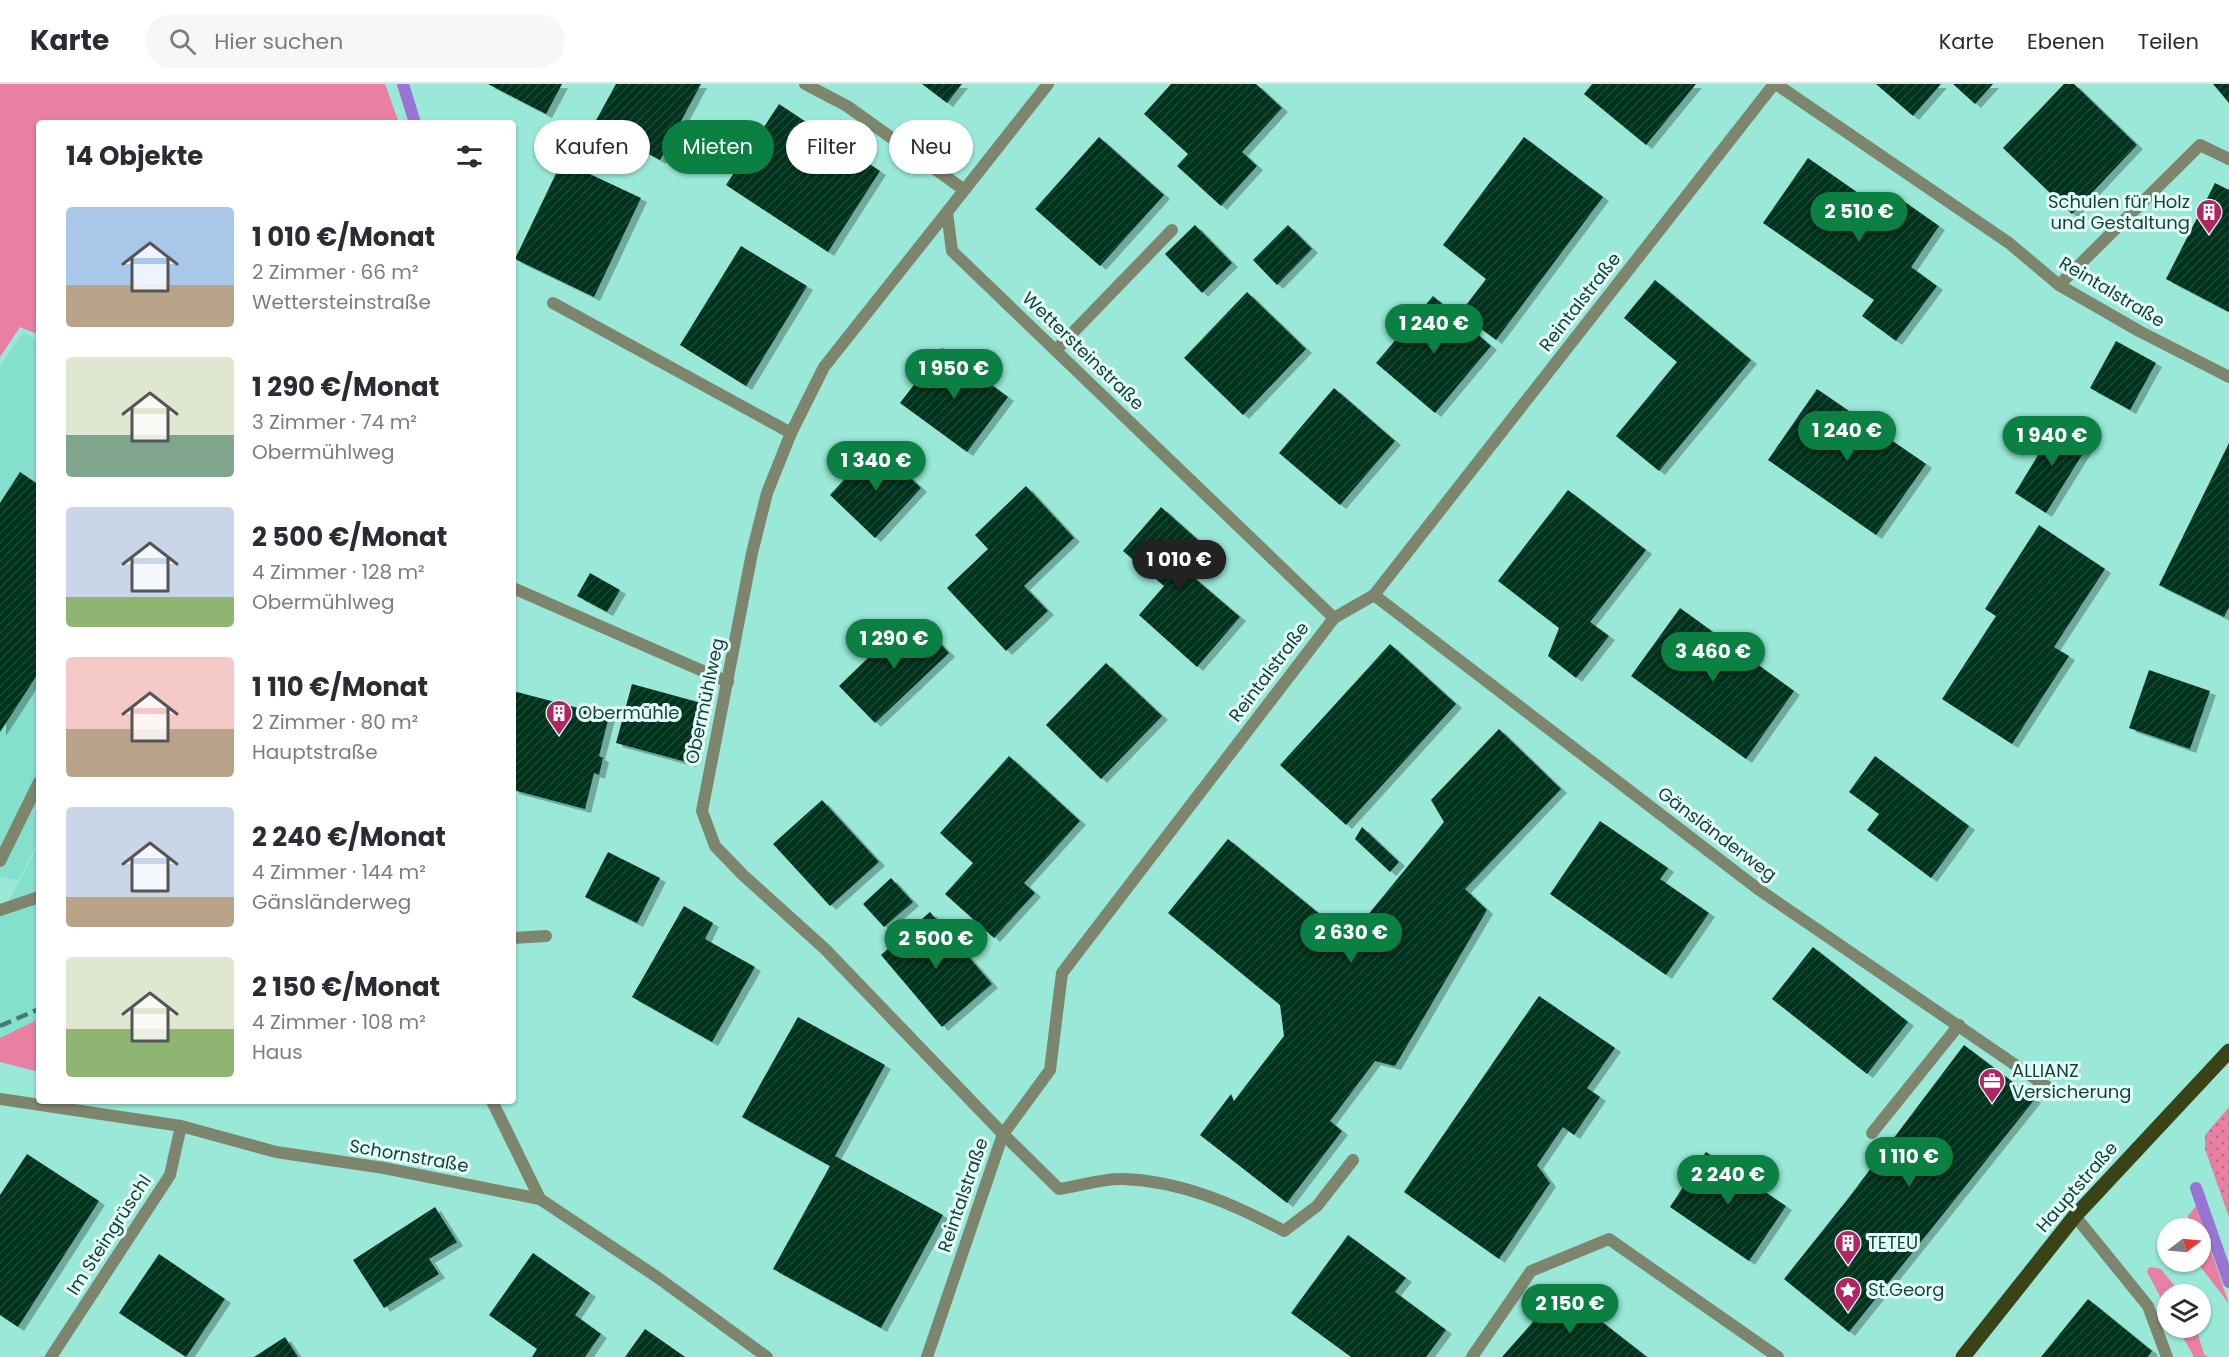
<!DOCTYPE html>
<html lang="de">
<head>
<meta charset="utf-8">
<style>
	:root { --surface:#fff; --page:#f7f7f7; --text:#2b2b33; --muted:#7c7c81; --line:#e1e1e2; --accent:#0b8043 }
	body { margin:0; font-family:Poppins,sans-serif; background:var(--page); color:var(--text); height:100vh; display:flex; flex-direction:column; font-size:22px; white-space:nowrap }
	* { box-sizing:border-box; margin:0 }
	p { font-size:20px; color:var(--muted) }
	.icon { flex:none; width:33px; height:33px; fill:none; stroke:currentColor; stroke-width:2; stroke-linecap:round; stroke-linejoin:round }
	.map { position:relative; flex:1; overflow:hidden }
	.sheet { position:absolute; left:36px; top:36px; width:480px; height:984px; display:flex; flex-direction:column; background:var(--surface); border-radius:6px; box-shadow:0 2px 4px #0004 }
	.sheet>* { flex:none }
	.top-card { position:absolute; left:534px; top:36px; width:570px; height:54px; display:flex; gap:12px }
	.needle { width:39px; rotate:74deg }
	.buttons { position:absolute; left:2157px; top:1134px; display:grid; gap:12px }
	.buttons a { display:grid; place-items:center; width:54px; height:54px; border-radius:50%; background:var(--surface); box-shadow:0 2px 4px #0004; font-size:30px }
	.price { position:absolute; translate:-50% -51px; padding:0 14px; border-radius:21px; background:var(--accent); color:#fff; font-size:20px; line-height:39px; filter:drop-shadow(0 2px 3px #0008) }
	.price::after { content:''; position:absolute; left:50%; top:36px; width:18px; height:14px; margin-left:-9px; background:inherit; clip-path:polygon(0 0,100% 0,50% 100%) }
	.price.current { background:#222; color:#fff }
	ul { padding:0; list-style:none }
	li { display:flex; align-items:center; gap:18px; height:150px; padding:0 30px }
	li span { display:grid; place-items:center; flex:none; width:168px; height:120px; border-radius:6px; color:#555 }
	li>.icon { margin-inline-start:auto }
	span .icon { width:72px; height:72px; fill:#fffc; stroke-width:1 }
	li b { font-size:26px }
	h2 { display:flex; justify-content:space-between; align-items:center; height:72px; padding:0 30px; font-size:26px }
	.tag { padding:0 21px; border-radius:27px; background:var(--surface); box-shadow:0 2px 4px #0004; font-size:21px; line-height:54px }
	.tag.current { background:var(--accent); color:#fff }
	header { display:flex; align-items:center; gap:36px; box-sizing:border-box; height:84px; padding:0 30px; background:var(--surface); border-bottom:2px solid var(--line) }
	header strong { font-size:28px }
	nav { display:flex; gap:33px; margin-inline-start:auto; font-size:21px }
	.search { width:420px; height:54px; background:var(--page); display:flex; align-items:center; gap:15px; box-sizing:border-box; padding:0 21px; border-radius:33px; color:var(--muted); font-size:22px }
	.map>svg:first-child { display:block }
	.built { fill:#85dfcd }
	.grass { fill:#e97fa2 }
	.park { fill:url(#park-dots) }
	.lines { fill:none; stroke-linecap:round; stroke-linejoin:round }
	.stream { stroke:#9974d5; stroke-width:12 }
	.building { fill:url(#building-hatch); filter:url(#shadow) }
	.service { stroke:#7e856d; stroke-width:12 }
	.minor { stroke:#7e856d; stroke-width:12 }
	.primary { stroke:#394315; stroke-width:15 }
	.rail { stroke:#48796f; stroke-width:4.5; stroke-dasharray:12 6; stroke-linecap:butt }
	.labels { text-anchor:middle; stroke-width:6; stroke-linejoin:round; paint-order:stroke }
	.poi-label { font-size:18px; fill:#1c3d37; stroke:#e1fff8; text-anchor:start }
	.street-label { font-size:18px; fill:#1c3d37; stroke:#e1fff8 }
</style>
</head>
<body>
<header>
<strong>Karte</strong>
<div class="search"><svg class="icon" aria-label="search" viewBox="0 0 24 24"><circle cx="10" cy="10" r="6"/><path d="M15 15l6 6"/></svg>Hier suchen</div>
<nav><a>Karte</a><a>Ebenen</a><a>Teilen</a></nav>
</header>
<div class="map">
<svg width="2229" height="1273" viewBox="0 0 2229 1273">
	<defs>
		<pattern id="park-dots" width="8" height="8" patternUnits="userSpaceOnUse" patternTransform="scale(1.5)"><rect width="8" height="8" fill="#e97fa2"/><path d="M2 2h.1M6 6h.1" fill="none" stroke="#bc6985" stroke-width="1.8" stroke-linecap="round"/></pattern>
		<pattern id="building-hatch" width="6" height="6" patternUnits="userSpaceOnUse" patternTransform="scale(1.5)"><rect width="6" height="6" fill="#00331e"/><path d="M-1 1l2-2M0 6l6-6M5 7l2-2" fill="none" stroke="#1c4937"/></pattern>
		<filter id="shadow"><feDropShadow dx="6" dy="4" stdDeviation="0" flood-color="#0004"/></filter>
	</defs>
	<rect width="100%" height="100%" fill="#99e8d8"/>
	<path class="built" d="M23,249L39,256V756L18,796L0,793V282Z
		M39,760V935L0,954V833Z"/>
	<path class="grass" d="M0,0H385L399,39H39V251L20,243L0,273Z
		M39,935V988L0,978V954Z
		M2196,1122L2229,1220L2197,1178H2200V1144H2189L2188,1132Z
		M2149,1183L2161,1185L2181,1210H2168L2167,1225L2147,1188Z
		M2178,1244H2196L2204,1270L2208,1273H2194Z"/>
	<path class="park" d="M2229,1023V1133L2205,1065V1051Z"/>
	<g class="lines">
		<path class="stream" d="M403,0L415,39
			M2196,1104L2229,1198"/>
	</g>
	<path class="building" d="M488,0H562L546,30Z
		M616,0H701L660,76L594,40Z
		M922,0H962L947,19Z
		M1171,0H1256L1282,24L1242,68L1257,82L1221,122L1177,82L1188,70L1144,30Z
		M1592,0H1696L1646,61L1584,10Z
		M1876,0H1941L1913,32Z
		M1953,0H1993L1975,20Z
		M2064,0H2074L2137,61L2072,130L2003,64Z
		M2213,0H2229V19Z
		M779,20L880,87L828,168L726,101Z
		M1099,53L1164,111L1100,182L1035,125Z
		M1524,53L1603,113L1496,256L1460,229L1486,195L1443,161Z
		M1808,74L1891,132L1902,116L1939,142L1911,183L1937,202L1896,257L1862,232L1874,216L1763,139Z
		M562,77L641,114L594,213L515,175Z
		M2215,99L2229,106V228L2166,195Z
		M1195,141L1232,179L1202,209L1165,170Z
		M1288,141L1312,165L1277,201L1253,176Z
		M741,162L807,202L746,302L680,261Z
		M1655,196L1751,276L1659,387L1616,352L1677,278L1624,234Z
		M1247,208L1306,265L1243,331L1184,274Z
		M1433,212L1491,262L1435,329L1376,279Z
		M2116,257L2156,279L2130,326L2090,304Z
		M942,264L1008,313L967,368L900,319Z
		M1334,304L1395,357L1340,421L1279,369Z
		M1817,305L1926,380L1876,451L1768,376Z
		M2058,338L2090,358L2046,429L2015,409Z
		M2229,359V523L2224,533L2159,501Z
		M876,361L921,404L875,454L830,411Z
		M20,388L39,401V588L0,648V419Z
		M1026,402L1074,454L1024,502L1048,527L1006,567L947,504L988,465L975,451Z
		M1568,406L1646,466L1590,538L1609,552L1576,594L1548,572L1559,544L1498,497Z
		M1161,423L1198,456L1178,480L1240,533L1197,583L1139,531L1164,502L1123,467Z
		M2039,441L2105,485L2054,563L2069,572L2012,660L1942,615L1996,532L1985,525Z
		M590,489L620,506L607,528L577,512Z
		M1680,524L1794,607L1746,675L1631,592Z
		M919,537L949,569L875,639L839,602L900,543L906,549Z
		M1390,560L1456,620L1346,741L1280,681Z
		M1106,579L1162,632L1101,695L1046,641Z
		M2149,586L2210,607L2190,665L2129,644Z
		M632,600L705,620L690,679L616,659Z
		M513,607L609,632L599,672L603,674L599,691L594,689L585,725L513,706Z
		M1499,645L1561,705L1465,805L1487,826L1395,982L1375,977L1330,1037L1342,1047L1287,1119L1200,1051L1231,1010L1234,1017L1284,952L1280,921L1168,829L1228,755L1349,854L1444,738L1431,716Z
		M1009,672L1080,737L1024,799L1035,809L994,854L945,810L973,779L940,749Z
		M1875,672L1969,742L1931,794L1867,746L1879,730L1849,708Z
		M822,716L879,778L830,822L773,760Z
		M1600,737L1668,784L1660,795L1709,829L1666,891L1550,810Z
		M1362,743L1399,778L1390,788L1355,755Z
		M608,768L660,794L637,839L585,813Z
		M891,794L913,818L884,843L863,820Z
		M684,822L713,839L705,855L755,883L712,958L632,913Z
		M930,828L992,900L942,943L881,871Z
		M1813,863L1908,938L1867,990L1772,915Z
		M1539,912L1615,964L1587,1004L1600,1013L1574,1051L1563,1043L1537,1081L1550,1099L1499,1175L1404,1108Z
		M798,933L885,981L835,1072L943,1131L881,1244L773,1185L830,1082L742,1033Z
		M1964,961L2035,1015L1849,1248L1784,1195L1847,1116Z
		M1706,1068L1786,1122L1749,1177L1670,1123Z
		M27,1070L99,1117L18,1243L0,1231V1111Z
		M435,1123L457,1158L429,1175L439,1190L384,1224L353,1176Z
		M1348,1151L1406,1194L1395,1208L1446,1246L1426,1273H1351L1291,1229Z
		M533,1169L590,1209L575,1231L601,1250L585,1273H532L537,1265L489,1231Z
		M159,1170L225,1215L186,1273L119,1229Z
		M1561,1206L1647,1273H1502Z
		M2088,1215L2152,1267L2148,1273H2041Z
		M645,1245L685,1273H625Z
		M285,1253L298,1273H254Z"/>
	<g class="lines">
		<path class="service" d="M805,0L847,22L963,105
			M2059,201L2200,61L2229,75
			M553,219L791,349
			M1056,266L1172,146
			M513,504L728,598
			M0,777L39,698
			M0,826L39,813
			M513,854L546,852
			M492,1017L540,1115
			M1872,1049L1959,941
			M1003,1050L1059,1105C1080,1102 1103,1094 1123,1095C1181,1097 1234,1120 1284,1147L1317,1122L1353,1076
			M2075,1132L2148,1222L2167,1273
			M1472,1273L1531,1187L1609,1155L1778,1273"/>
		<path class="minor" d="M1048,0L947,128L952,167L1334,534
			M1776,0L2009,159L2059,201L2139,247L2229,293
			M947,128L824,283L791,349L767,409L752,469L702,727L715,762L743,791L825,865L1003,1050
			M1374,511L1758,805L2049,1004
			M0,1015L181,1042L276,1068L384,1084L540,1115L657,1193L767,1273
			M51,1273L170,1091L181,1042
			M927,1273L1003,1050L1050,986L1062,889L1334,534L1374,511L1774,0"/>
		<path class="primary" d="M1963,1273L2075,1132L2229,967"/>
		<path class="rail" d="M0,942L39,925"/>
	</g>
	<defs>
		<g id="building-pin" transform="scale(1.35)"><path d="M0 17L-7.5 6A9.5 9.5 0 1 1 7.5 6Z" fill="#b12662" stroke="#e1fff8"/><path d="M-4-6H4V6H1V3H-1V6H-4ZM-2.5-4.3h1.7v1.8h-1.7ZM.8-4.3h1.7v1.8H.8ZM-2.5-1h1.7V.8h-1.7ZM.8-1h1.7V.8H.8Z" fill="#fff"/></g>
		<g id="office-pin" transform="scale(1.35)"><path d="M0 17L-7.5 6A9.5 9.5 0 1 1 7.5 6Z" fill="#b12662" stroke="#e1fff8"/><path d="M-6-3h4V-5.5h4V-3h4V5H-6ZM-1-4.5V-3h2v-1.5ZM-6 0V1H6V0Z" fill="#fff"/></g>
		<g id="sight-pin" transform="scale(1.35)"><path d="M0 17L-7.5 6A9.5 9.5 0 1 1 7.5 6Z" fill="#b12662" stroke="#e1fff8"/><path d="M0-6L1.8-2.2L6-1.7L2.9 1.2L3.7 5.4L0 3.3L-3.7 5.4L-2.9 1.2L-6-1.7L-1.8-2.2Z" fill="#fff"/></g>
	</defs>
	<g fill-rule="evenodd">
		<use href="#building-pin" x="2209" y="128"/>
		<use href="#building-pin" x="559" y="629"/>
		<use href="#office-pin" x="1992" y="997"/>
		<use href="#building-pin" x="1848" y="1159"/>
		<use href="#sight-pin" x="1848" y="1206"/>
	</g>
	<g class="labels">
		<g class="poi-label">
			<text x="2190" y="124" text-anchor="end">Schulen für Holz<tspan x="2190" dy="21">und Gestaltung</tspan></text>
			<text x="578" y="635">Obermühle</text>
			<text x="2012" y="993">ALLIANZ<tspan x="2012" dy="21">Versicherung</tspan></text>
			<text x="1868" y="1165">TETEU</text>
			<text x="1868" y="1212">St.Georg</text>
		</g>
		<g class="street-label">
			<text transform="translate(2112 208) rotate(31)" y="6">Reintalstraße</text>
			<text transform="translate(1580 218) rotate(-52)" y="6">Reintalstraße</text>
			<text transform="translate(1083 267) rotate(44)" y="6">Wettersteinstraße</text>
			<text transform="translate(1269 588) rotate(-53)" y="6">Reintalstraße</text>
			<text transform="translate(705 617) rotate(-78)" y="6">Obermühlweg</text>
			<text transform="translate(1717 750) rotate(37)" y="6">Gänsländerweg</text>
			<text transform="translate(409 1072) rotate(10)" y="6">Schornstraße</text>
			<text transform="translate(2077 1103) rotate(-49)" y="6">Hauptstraße</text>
			<text transform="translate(963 1111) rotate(-71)" y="6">Reintalstraße</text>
			<text transform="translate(109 1151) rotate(-57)" y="6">Im Steingrüschl</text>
		</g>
	</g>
</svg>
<div class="buttons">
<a><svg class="needle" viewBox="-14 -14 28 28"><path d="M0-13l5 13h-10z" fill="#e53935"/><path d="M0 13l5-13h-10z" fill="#7c7c81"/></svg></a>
<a><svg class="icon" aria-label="layers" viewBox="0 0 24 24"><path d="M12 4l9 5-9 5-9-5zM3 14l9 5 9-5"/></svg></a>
</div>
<b class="price" style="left:1859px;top:159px">2 510 €</b>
<b class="price" style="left:1434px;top:271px">1 240 €</b>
<b class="price" style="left:954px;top:316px">1 950 €</b>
<b class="price" style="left:1847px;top:378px">1 240 €</b>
<b class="price" style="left:2052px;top:383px">1 940 €</b>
<b class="price" style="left:876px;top:408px">1 340 €</b>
<b class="price current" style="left:1179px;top:507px">1 010 €</b>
<b class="price" style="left:894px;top:586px">1 290 €</b>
<b class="price" style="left:1713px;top:599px">3 460 €</b>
<b class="price" style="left:1351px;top:880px">2 630 €</b>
<b class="price" style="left:936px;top:886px">2 500 €</b>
<b class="price" style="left:1909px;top:1104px">1 110 €</b>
<b class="price" style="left:1728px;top:1122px">2 240 €</b>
<b class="price" style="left:1570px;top:1251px">2 150 €</b>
<div class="top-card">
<a class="tag">Kaufen</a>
<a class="tag current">Mieten</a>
<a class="tag">Filter</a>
<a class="tag">Neu</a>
</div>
<section class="sheet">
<h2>14 Objekte<svg class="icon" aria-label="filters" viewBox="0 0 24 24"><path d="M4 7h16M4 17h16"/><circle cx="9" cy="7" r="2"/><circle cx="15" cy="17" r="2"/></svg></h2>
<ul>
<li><span style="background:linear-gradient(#a9c7e8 65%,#b9a48a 0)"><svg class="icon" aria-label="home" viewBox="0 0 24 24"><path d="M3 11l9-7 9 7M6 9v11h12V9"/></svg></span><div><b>1 010 €/Monat</b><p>2 Zimmer · 66 m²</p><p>Wettersteinstraße</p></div></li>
<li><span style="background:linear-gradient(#dfe7d0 65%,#7fa58c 0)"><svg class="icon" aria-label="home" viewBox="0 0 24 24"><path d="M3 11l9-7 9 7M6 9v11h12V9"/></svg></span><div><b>1 290 €/Monat</b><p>3 Zimmer · 74 m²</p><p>Obermühlweg</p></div></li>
<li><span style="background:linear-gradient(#c9d6e8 75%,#8fb573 0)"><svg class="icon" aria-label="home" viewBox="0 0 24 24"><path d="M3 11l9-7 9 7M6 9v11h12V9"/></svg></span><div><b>2 500 €/Monat</b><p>4 Zimmer · 128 m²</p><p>Obermühlweg</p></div></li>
<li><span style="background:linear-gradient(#f6c9c9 60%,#b9a48a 0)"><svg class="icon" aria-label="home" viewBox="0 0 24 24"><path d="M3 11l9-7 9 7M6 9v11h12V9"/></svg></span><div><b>1 110 €/Monat</b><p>2 Zimmer · 80 m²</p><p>Hauptstraße</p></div></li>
<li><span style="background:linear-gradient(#c9d6e8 75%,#b9a48a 0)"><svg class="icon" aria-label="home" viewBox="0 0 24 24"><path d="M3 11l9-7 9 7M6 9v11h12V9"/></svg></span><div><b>2 240 €/Monat</b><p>4 Zimmer · 144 m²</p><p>Gänsländerweg</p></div></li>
<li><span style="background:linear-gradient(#dfe7d0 60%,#8fb573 0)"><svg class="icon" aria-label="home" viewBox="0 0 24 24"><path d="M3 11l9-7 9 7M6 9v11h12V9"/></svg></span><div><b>2 150 €/Monat</b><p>4 Zimmer · 108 m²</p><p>Haus</p></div></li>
</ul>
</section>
</div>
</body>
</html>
